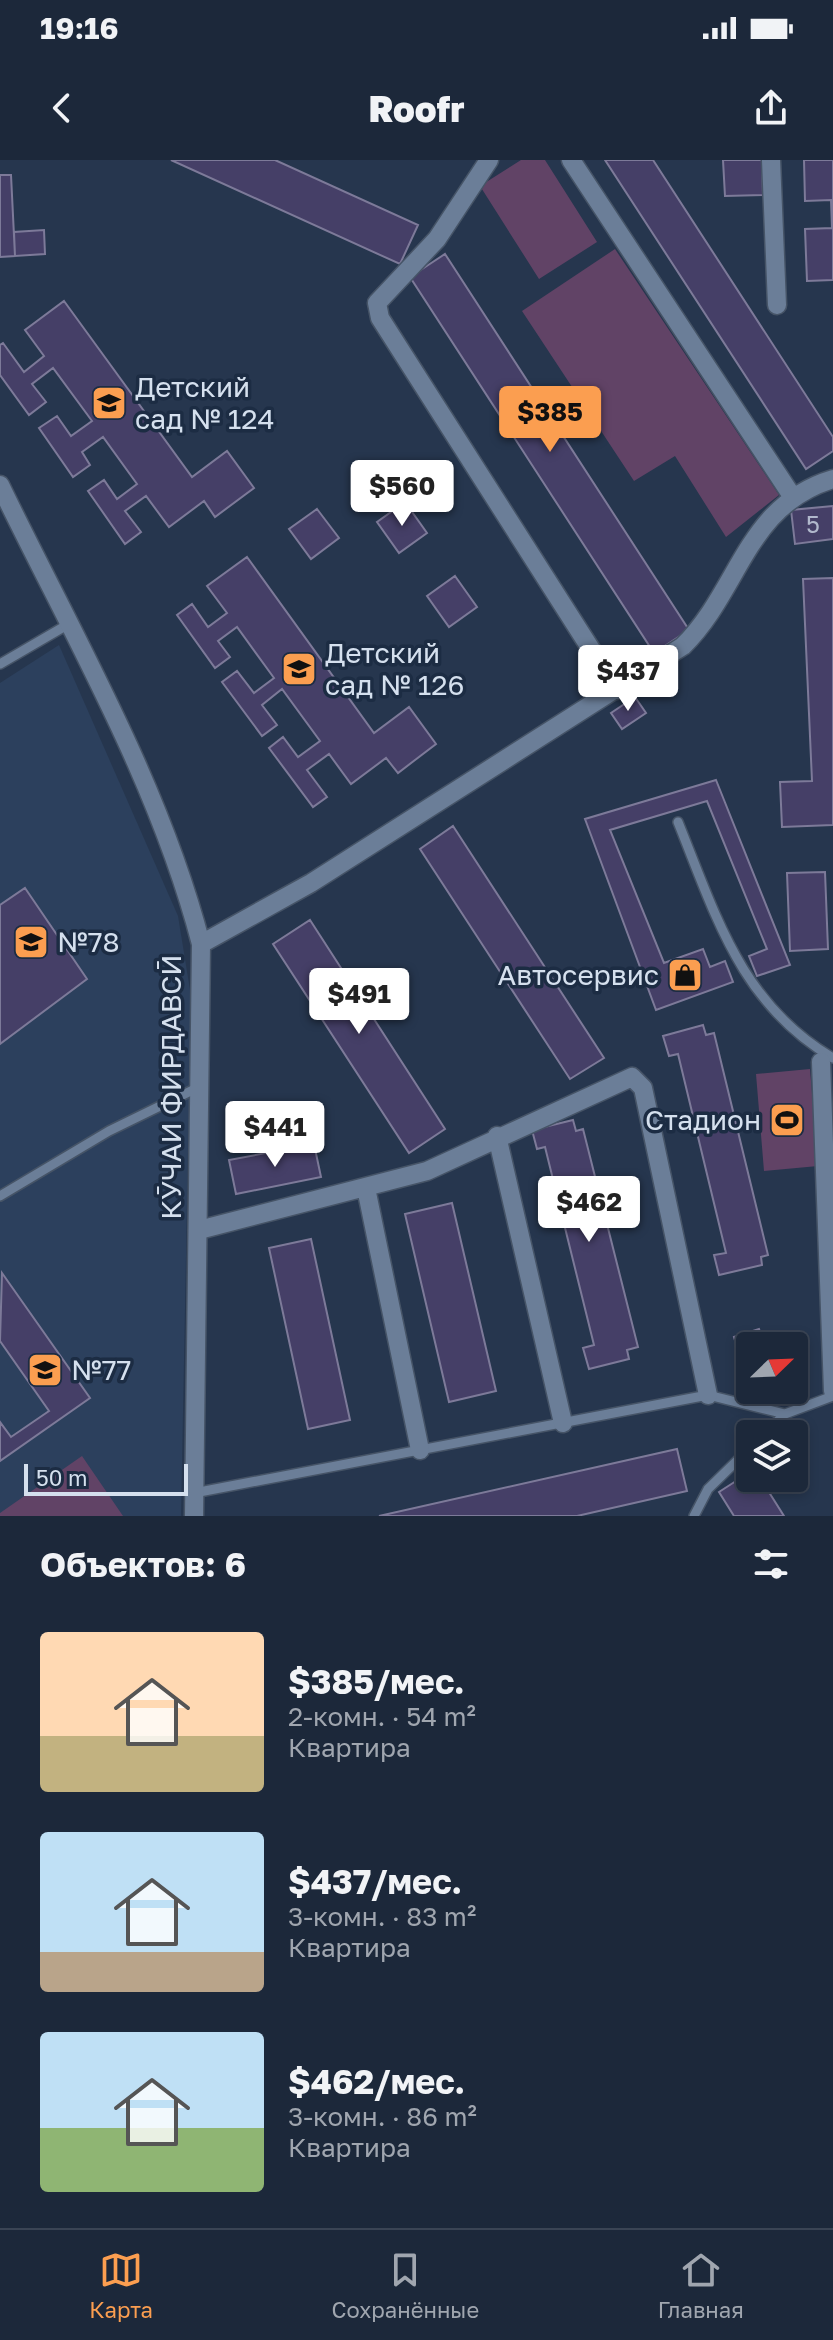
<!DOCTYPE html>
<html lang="ru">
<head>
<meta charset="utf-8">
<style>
	:root { --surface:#1c283a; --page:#253042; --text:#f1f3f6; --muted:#a0a6af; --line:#3a4454; --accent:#fb9e50 }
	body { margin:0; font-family:"Golos Text",sans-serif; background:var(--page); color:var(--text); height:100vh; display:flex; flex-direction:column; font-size:30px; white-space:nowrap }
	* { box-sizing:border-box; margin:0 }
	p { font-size:26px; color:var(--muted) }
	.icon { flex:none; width:44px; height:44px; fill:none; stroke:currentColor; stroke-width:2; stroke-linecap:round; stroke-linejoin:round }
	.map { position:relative; height:1356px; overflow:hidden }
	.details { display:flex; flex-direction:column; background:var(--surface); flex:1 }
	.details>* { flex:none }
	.needle { width:52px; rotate:67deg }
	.tools { position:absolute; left:736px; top:1172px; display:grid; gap:16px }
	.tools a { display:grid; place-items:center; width:72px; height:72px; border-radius:8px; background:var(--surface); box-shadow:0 4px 12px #0003,0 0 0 2px var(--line); font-size:40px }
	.scale { position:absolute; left:24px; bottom:20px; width:164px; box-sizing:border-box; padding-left:8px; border:4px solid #d5e0ee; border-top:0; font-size:22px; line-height:28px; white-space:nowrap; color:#d5e0ee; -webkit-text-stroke:6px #1c2c43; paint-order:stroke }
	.price { position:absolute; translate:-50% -68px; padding:0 18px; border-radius:8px; background:#fff; color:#222; font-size:26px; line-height:52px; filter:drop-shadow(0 2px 4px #0008) }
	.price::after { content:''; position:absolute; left:50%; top:48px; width:24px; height:18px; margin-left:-12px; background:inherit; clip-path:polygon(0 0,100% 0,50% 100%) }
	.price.current { background:var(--accent); color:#111 }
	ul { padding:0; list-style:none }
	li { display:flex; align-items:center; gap:24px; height:200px; padding:0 40px }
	li span { display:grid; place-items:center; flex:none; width:224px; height:160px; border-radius:8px; color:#555 }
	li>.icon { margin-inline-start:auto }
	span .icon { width:96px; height:96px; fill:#fffc; stroke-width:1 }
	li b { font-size:34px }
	h2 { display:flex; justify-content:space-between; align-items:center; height:96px; padding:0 40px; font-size:34px }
	.status { display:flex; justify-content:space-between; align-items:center; height:56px; padding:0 40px; background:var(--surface); direction:ltr }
	.status svg { height:22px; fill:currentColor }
	header { display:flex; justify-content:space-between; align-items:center; height:104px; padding:0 40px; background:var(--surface); font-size:36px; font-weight:800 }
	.menu { display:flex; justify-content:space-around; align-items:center; height:112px; border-top:2px solid var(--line); background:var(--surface); font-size:22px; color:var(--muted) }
	.menu a { display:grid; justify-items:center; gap:4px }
	.menu .current { color:var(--accent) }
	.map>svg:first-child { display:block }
	.built { fill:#2c405d }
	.green { fill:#614366 }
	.building { fill:#453f67; stroke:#7d7a99; stroke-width:2 }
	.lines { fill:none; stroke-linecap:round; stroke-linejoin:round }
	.service-casing { stroke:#465467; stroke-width:12 }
	.minor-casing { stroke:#465467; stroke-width:21 }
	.service { stroke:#6b7e98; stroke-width:9 }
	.minor { stroke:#6b7e98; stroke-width:18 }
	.labels { text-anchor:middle; stroke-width:7; stroke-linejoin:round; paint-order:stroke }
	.number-label { font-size:24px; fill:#b1b8cc }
	.poi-label { font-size:28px; fill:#d5e0ee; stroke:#1c2c43; text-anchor:start }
	.street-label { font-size:28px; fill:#d5e0ee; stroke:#1c2c43 }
</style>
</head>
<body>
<div class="status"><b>19:16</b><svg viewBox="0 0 49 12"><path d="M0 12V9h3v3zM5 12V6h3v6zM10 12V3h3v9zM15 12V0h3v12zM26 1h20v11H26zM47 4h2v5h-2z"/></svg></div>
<header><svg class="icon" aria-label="back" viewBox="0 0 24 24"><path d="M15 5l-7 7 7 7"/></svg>Roofr<svg class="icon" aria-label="share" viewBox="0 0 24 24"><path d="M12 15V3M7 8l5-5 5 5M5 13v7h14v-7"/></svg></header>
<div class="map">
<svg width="833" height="1356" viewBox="0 0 833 1356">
	<rect width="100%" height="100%" fill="#26364e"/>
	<path class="built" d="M59,485L178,756L191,836L181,1356H0V523Z"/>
	<path class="green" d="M521,0H545L597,82L539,119L480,26Z
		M615,89L779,335L726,377L675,296L634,321L522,151Z
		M810,909L818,1006L764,1011L756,914Z
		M82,1296L123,1356H0V1353Z"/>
	<path class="building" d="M171,0H275L418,65L400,104Z
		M605,0H653L833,277V291L806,309Z
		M723,0H762L763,35L725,36Z
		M804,0H833V120L807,121L805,69L832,68L831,40L805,41Z
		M0,15H11L15,96L0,97Z
		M44,70L45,94L15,96L14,72Z
		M445,94L689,470L654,493L410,117Z
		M64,141L192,317L227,291L254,328L215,357L204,341L169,367L146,336L125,351L141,372L125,384L88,331L104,320L117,339L137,324L103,277L82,292L90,305L73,317L39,268L57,256L71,276L92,261L53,208L32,224L46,242L29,255L0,215V185L3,183L24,212L44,196L25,170Z
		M405,342L427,373L399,393L377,362Z
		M833,346V379L795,384L791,350Z
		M317,349L339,378L311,399L289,369Z
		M247,397L374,573L409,547L436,584L398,613L386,598L351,624L329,594L307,610L327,637L313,647L269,588L283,577L298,597L320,581L282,529L262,545L277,565L262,576L222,522L237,511L254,533L274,518L237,467L218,481L230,497L215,508L177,455L192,444L208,467L227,453L207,426Z
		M455,416L477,447L449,467L427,436Z
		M833,418V665L782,667L780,622L812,621L803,419Z
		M635,537L646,553L622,569L611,553Z
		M716,620L790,805L757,816L749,796L767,789L707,641L610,670L664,803L703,789L710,807L725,801L733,822L656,850L585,659Z
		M453,666L604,898L570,919L420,689Z
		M825,712L828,789L790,791L787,713Z
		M25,728L87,819L0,884V745Z
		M310,760L445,969L409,993L273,784Z
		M703,865L706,875L714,873L768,1095L761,1097L762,1105L719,1115L714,1095L726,1093L678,894L669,896L663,876Z
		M573,960L576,971L583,969L638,1187L627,1190L629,1199L589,1209L583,1188L594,1185L545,987L537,989L532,970Z
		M314,984L321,1017L236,1034L229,1000Z
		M452,1043L496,1231L449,1242L405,1054Z
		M311,1079L350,1260L308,1269L269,1088Z
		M2,1113L90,1238L0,1301V1262L11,1277L49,1251L0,1181Z
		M759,1169L765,1186H750V1207L743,1209L734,1177Z
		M677,1289L687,1331L577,1356H379Z
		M750,1312V1318H760L784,1356H734L719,1332Z"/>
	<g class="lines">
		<g class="service-casing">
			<path id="service" d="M0,504L67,465
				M678,662C716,756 741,844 833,898
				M0,1036L109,971L199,927
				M764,1274L785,1254
				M194,1333L708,1235L785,1254L833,1236
				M694,1356L708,1329L750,1288"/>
		</g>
		<g class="minor-casing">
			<path id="minor" d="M489,0L437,79L377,143L380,158L617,530
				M571,0L792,336
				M771,0L777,145
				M0,325C72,474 159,622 201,784L194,1356
				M201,784L311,723L683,486C740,430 746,345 833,319
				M821,902L833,1231
				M497,976L563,1263
				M366,1028L420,1290
				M199,1070L427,1011L632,917L643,928L708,1235"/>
		</g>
		<use href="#service" class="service"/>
		<use href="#minor" class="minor"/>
	</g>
	<defs>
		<g id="school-square" transform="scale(1.8)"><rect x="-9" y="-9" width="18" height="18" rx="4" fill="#fb9e50" stroke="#1c2c43"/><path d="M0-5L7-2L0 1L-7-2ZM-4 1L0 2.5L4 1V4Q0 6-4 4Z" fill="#111"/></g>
		<g id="shop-square" transform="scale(1.8)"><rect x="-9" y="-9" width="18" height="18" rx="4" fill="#fb9e50" stroke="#1c2c43"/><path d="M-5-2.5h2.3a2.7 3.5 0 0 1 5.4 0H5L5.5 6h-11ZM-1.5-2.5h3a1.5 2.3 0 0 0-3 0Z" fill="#111"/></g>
		<g id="stadium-square" transform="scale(1.8)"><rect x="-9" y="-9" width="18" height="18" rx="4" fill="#fb9e50" stroke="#1c2c43"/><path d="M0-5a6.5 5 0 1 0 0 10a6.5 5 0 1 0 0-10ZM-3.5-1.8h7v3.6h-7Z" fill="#111"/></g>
	</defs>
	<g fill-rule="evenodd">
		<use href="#school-square" x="109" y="243"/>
		<use href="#school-square" x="299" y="509"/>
		<use href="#school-square" x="31" y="782"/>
		<use href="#shop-square" x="685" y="815"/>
		<use href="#stadium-square" x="787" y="960"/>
		<use href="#school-square" x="45" y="1210"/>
	</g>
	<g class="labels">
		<g class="number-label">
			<text x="813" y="373">5</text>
		</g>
		<g class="poi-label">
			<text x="135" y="237">Детский<tspan x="135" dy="32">сад № 124</tspan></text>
			<text x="325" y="503">Детский<tspan x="325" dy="32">сад № 126</tspan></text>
			<text x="57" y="792">№78</text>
			<text x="659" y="825" text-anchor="end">Автосервис</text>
			<text x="761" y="970" text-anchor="end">Стадион</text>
			<text x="71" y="1220">№77</text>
		</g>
		<g class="street-label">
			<text transform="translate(171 927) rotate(-90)" y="10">КӮЧАИ ФИРДАВСӢ</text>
		</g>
	</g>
</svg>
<div class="tools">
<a><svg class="needle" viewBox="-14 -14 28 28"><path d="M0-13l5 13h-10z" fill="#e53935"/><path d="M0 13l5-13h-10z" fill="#a0a6af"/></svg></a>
<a><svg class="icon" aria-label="layers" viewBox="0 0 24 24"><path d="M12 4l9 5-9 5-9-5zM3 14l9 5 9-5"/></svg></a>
</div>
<div class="scale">50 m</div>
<b class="price current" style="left:550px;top:294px">$385</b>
<b class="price" style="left:402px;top:368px">$560</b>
<b class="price" style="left:628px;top:553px">$437</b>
<b class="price" style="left:359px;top:876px">$491</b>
<b class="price" style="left:275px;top:1009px">$441</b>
<b class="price" style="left:589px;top:1084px">$462</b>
</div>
<section class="details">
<h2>Объектов: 6<svg class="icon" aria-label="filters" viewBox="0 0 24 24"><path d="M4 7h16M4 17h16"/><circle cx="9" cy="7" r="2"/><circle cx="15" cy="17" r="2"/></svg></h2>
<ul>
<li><span style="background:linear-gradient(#ffd9b3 65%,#c2b280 0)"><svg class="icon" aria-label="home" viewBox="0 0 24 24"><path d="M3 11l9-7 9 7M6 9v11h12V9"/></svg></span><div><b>$385/мес.</b><p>2-комн. · 54 m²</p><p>Квартира</p></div></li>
<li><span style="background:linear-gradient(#bfe0f5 75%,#b9a48a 0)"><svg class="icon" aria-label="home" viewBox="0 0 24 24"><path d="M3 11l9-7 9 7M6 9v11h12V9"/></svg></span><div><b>$437/мес.</b><p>3-комн. · 83 m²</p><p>Квартира</p></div></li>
<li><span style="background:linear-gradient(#bfe0f5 60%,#8fb573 0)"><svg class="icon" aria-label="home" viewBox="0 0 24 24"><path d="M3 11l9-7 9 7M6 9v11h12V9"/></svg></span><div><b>$462/мес.</b><p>3-комн. · 86 m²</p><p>Квартира</p></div></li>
</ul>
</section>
<nav class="menu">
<a class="current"><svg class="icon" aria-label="map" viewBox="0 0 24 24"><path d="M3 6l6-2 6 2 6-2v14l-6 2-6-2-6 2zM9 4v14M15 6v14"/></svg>Карта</a>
<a><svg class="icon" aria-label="saved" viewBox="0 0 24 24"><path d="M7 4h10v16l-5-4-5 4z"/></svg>Сохранённые</a>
<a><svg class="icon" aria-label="home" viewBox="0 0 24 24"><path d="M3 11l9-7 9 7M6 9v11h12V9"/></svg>Главная</a>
</nav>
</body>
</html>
